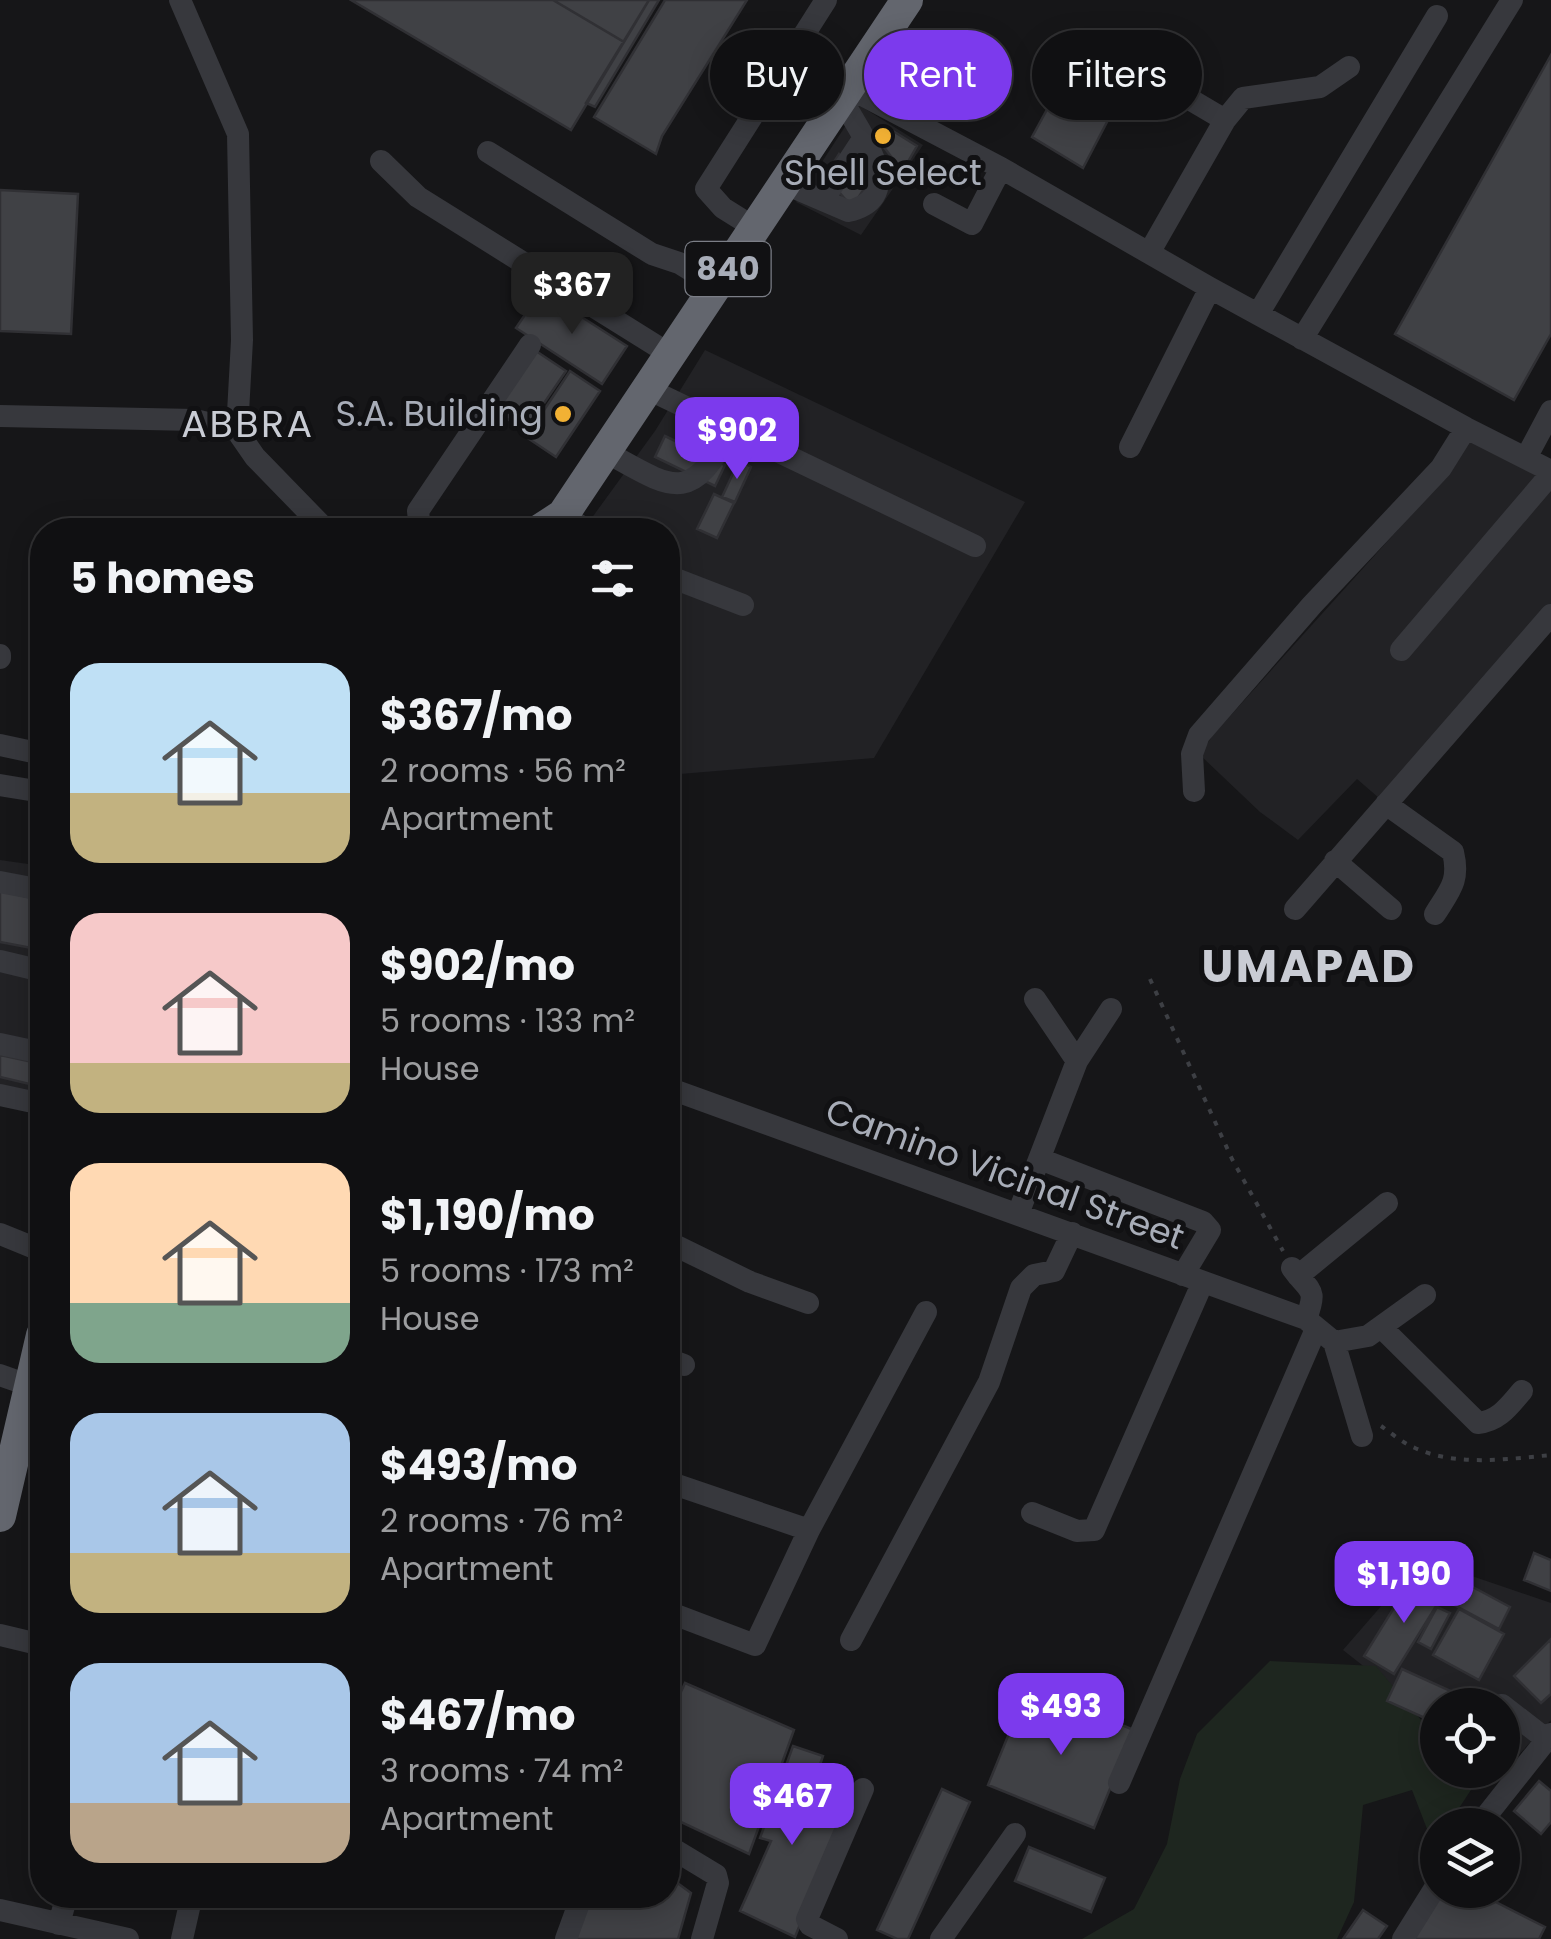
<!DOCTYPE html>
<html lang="en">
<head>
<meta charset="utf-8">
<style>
	:root { --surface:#101012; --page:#19191b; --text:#f1f3f6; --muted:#9c9d9f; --line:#303032; --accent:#7c3aed }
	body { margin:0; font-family:Poppins,sans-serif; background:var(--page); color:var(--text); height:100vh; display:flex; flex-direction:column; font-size:38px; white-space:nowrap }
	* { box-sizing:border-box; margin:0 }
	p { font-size:32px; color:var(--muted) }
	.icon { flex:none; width:55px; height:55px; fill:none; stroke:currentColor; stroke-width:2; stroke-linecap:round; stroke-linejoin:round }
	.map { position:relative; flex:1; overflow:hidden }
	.details { position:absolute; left:30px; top:518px; width:650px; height:1390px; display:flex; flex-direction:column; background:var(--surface); border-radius:40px; box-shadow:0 5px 25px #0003,0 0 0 2px var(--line) }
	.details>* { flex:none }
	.top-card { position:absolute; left:710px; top:30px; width:690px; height:90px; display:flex; gap:20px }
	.tools { position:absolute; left:1420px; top:1688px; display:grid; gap:20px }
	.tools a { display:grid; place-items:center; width:100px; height:100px; border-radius:50%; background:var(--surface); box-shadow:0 5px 25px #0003,0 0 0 2px var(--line); font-size:50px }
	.price { position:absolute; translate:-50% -85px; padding:0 22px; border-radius:20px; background:var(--accent); color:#fff; font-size:32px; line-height:65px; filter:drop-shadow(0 2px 5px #0008) }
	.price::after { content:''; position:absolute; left:50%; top:60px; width:30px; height:22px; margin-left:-15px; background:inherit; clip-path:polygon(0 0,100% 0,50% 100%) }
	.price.current { background:#222; color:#fff }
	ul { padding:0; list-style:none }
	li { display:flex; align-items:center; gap:30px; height:250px; padding:0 40px }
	li span { display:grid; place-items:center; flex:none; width:280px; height:200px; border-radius:30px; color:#555 }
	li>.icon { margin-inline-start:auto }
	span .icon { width:120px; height:120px; fill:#fffc; stroke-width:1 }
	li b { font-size:42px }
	h2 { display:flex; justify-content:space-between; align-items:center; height:120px; padding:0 40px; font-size:42px }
	.pill { padding:0 35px; border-radius:45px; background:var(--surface); box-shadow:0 5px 25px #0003,0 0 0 2px var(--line); font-size:35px; line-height:90px }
	.pill.current { background:var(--accent); color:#fff }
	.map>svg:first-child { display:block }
	.built { fill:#222225 }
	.green { fill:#1e261f }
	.building { fill:#404145; stroke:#303034; stroke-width:2.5 }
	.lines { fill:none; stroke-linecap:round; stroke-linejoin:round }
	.path { stroke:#3d3f44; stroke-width:4; stroke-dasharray:5 8; stroke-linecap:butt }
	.minor { stroke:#37383d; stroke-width:22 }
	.highway { stroke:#63666e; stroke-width:32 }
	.poi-dot { fill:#f2b134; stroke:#111113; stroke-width:4 }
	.labels { text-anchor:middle; stroke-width:10; stroke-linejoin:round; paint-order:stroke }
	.shield { fill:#111113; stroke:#7b7e86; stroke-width:2.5 }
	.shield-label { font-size:32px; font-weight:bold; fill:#a8adb8 }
	.poi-label { font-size:35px; fill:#a8adb8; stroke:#111113 }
	.street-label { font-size:35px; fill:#a8adb8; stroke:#111113 }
	.neighbourhood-label { font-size:38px; letter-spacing:2.5px; fill:#c9ccd4; stroke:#111113 }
	.district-label { font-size:45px; font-weight:bold; letter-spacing:2.5px; fill:#c9ccd4; stroke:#111113 }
</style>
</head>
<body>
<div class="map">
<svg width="1551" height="1939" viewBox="0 0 1551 1939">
	<rect width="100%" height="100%" fill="#161618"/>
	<path class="built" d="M859,105L923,145L861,235L796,202Z
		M705,350L1025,502L874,758L668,775V530H583L655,431Z
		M1471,435L1551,483V604L1379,798L1357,779L1298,840L1260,812L1200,755L1212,736L1448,474Z
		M0,860L42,866V1098L0,1089Z
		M1422,1559L1551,1603V1720L1512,1762L1503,1757L1502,1705H1438L1437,1724L1343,1650Z"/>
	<path class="green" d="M1270,1661L1376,1666L1437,1739L1438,1770H1484L1448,1825H1438L1437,1841L1434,1847L1412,1790L1363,1805L1354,1902L1337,1939H1082L1134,1909L1167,1844L1180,1779L1197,1734Z"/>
	<path class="building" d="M351,0H553L624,42L571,130Z
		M553,0H649L624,42Z
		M649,0H659L595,107L586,103Z
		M665,0H747L662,136L656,154L594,117Z
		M905,48L949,72L928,109L893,91L905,71L895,66Z
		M1080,49L1131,76L1083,168L1032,137Z
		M1551,55V334L1514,400L1395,334Z
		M885,126L917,146L905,167L896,163L877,138Z
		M839,154L866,186L852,207L825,176Z
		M0,190L78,194L71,334L0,331Z
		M541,291L627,346L602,384L516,328Z
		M533,349L566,371L525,431L493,409Z
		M570,371L600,391L556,457L526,437Z
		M665,436L725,465L715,486L655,457Z
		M743,462L751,467L735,502L722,497L737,465Z
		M714,494L734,503L717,538L697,529Z
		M0,891L42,900V950L0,942Z
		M0,1055L42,1064V1087L0,1077Z
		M1534,1553L1551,1560V1591L1524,1580Z
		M1413,1577L1443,1595L1394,1674L1364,1656Z
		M1456,1578L1510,1607L1499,1629L1445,1600Z
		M1437,1607L1450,1613L1431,1649L1418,1642Z
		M1459,1609L1504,1634L1479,1680L1433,1655Z
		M1551,1639V1694L1541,1703L1514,1676Z
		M1402,1669L1464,1697L1460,1705H1438V1724L1387,1701Z
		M685,1683L794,1730L749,1854L668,1816V1720Z
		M1028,1687L1134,1730L1094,1828L988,1785Z
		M793,1746L823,1756L807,1803L844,1815L795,1937L740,1911L771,1841L760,1838Z
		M1539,1781L1551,1791V1822L1541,1834L1514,1811Z
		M942,1789L970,1802L908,1939H897L877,1930Z
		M1029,1847L1105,1878L1091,1912L1015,1881Z
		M668,1876L691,1893L678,1939H574L592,1895H668Z
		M1438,1890H1472L1545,1927L1539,1939H1412Z
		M1363,1910L1387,1926L1378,1939H1343Z"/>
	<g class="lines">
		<path class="path" d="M1150,979L1232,1159L1283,1251
			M1381,1426C1391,1433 1403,1443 1415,1448C1457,1467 1507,1459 1551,1455"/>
		<path class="minor" d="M180,0L238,134L242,340L237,431
			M1142,71L1225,120
			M849,88L1001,168L1210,288L1466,428L1551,471
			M488,152L652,254L679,263L716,286
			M381,161L418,197L671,355
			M785,184L848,211C911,197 858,130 841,98
			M823,200L863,139
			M934,204L972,224L1001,168
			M755,228L723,208L706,189L826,0
			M1149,253L1225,120L1243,98L1320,87L1349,67
			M1258,314L1437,16
			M1302,339L1512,0
			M648,389L975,546
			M0,416L195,420L228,428L237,431L255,457L326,530
			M1130,447L1210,288
			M606,452C674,490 691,505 731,428
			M1527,456L1551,411
			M563,515L587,530
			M420,530L418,511L530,345
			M668,576L743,605
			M1401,650L1551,474
			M0,658V655
			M0,745L42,754
			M0,785L42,792
			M1194,791L1192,754L1199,735L1312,605L1441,468L1466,428
			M1386,804L1453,852C1460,881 1450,890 1435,914
			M1335,861L1391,909
			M0,882L42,890
			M1295,909L1551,615
			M0,961L42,971
			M1035,999L1077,1061
			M0,1044L42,1053
			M668,1088L1306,1319L1334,1342L1362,1436
			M0,1095L42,1104
			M1040,1159L1203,1222L1210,1230L1183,1275
			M1018,1214L1077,1061L1111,1009
			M0,1234L42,1251
			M668,1242L750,1282L808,1303
			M1292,1268C1310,1293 1318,1287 1306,1319
			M1298,1276L1387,1203
			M1382,1328L1478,1423C1499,1421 1509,1406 1522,1391
			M1334,1342L1368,1336L1425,1295
			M668,1359L684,1365
			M0,1375L31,1386
			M668,1482L809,1530
			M1032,1513L1077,1531L1094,1530L1202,1284
			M668,1612L755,1645L809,1530L926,1312
			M0,1635L42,1645
			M851,1640L989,1382L1021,1288L1034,1275L1054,1271L1072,1233
			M1502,1705L1546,1739
			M1119,1783L1316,1329
			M1479,1825L1551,1734
			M673,1849L716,1875L718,1883L702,1939
			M0,1910L128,1939
			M59,1924L67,1895
			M182,1939L192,1895
			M566,1939L582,1895
			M837,1939L810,1925L807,1919L863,1789
			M941,1939L1015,1834
			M1403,1939L1438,1883"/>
		<path class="highway" d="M540,530L563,515L907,0
			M0,1516L42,1335"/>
	</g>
	<g class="poi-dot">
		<circle cx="883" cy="136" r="10"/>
		<circle cx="563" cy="414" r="10"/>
	</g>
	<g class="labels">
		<rect class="shield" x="685.5" y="242" width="85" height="54" rx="8"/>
		<g class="shield-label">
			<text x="728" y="280">840</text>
		</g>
		<g class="poi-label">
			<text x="883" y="185">Shell Select</text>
			<text x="543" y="426" text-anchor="end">S.A. Building</text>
		</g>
		<g class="street-label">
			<text transform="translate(1005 1174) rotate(20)" y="12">Camino Vicinal Street</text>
		</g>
		<g class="neighbourhood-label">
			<text x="248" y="437">ABBRA</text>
		</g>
		<g class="district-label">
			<text x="1309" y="982">UMAPAD</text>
		</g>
	</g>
</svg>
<div class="tools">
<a><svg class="icon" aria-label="locate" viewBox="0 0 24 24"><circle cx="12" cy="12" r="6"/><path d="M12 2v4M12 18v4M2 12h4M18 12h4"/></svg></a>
<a><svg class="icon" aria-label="layers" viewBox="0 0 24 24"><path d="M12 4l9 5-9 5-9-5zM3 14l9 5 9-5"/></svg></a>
</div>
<b class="price current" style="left:572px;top:337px">$367</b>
<b class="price" style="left:737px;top:482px">$902</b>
<b class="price" style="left:1404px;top:1626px">$1,190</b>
<b class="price" style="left:1061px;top:1758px">$493</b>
<b class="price" style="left:792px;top:1848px">$467</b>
<div class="top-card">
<a class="pill">Buy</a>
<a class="pill current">Rent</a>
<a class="pill">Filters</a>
</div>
<section class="details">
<h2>5 homes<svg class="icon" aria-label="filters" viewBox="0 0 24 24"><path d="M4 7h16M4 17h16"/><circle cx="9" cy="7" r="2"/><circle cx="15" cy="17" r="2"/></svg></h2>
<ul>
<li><span style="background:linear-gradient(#bfe0f5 65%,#c2b280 0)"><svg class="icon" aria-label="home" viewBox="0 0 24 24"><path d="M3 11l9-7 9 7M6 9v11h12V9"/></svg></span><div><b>$367/mo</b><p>2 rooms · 56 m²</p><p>Apartment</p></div></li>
<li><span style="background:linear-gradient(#f6c9c9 75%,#c2b280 0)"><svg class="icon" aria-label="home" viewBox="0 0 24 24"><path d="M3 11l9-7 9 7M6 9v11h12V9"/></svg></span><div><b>$902/mo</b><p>5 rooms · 133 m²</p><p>House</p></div></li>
<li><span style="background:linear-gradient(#ffd9b3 70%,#7fa58c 0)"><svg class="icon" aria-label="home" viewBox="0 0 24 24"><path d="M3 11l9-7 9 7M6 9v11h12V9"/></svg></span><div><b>$1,190/mo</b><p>5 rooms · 173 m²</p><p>House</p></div></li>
<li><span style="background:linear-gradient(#a9c7e8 70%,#c2b280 0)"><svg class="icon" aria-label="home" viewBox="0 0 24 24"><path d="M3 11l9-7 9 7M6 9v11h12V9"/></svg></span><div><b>$493/mo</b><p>2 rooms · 76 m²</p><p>Apartment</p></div></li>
<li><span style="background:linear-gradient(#a9c7e8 70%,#b9a48a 0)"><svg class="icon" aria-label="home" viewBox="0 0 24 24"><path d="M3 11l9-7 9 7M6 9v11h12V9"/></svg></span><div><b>$467/mo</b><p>3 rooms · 74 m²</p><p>Apartment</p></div></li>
</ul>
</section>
</div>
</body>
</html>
